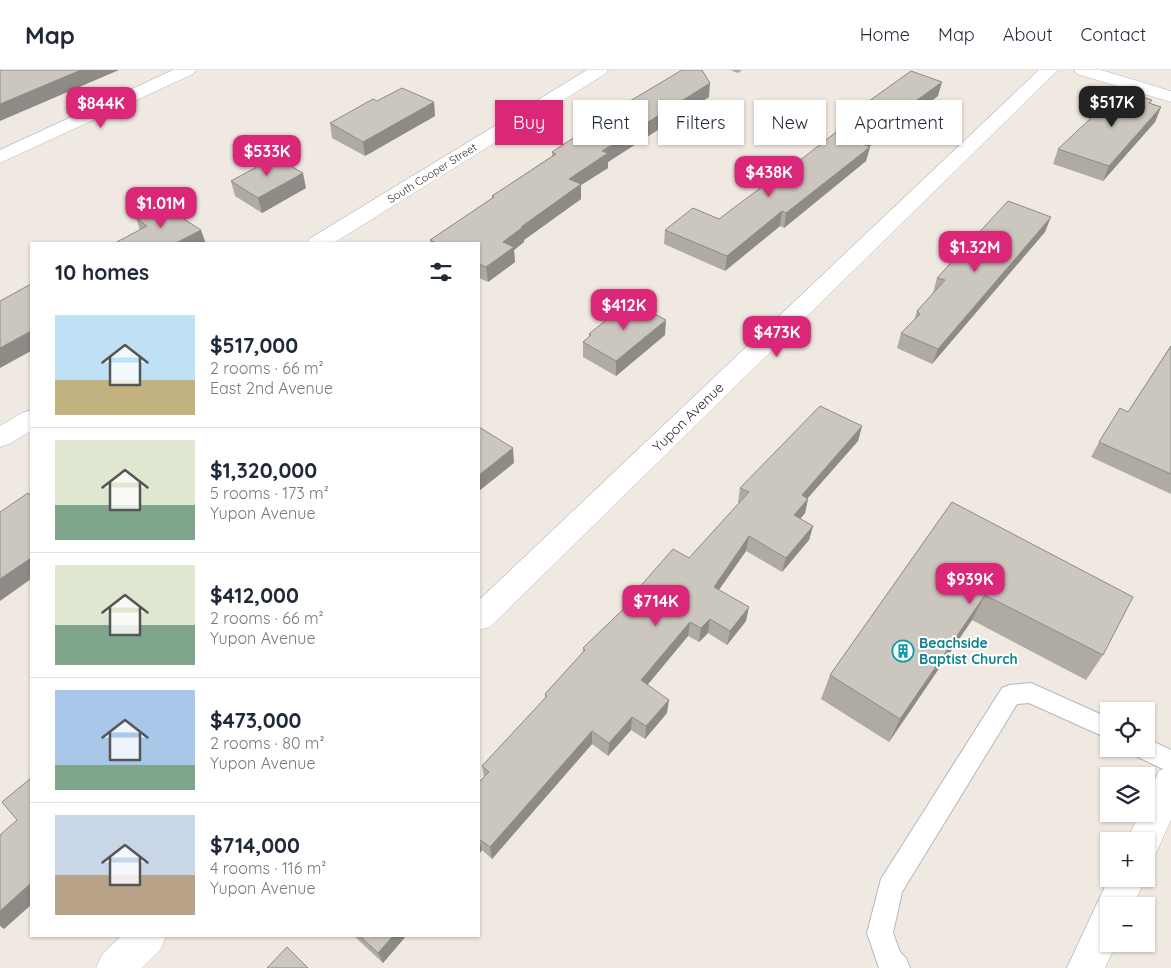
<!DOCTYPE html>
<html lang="en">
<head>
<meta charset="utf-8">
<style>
	:root { --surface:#fff; --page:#f2f2f3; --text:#1f2937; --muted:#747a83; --line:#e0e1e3; --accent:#db2777 }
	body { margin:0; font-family:Quicksand,sans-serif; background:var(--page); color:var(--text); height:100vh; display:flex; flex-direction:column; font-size:19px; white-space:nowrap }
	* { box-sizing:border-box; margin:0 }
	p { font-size:16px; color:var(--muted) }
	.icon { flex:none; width:28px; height:28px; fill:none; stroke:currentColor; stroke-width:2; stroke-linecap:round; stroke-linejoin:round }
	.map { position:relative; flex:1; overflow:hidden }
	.side { position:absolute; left:30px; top:172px; width:450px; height:695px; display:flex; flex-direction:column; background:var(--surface); border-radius:0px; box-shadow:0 1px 4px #0004 }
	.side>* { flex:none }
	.top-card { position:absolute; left:495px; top:30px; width:475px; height:45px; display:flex; gap:10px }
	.controls { position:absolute; left:1100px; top:632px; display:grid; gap:10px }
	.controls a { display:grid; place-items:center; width:55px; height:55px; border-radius:0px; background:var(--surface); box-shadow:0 1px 4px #0004; font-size:25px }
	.price { position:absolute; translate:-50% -42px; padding:0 11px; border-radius:10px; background:var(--accent); color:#fff; font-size:16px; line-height:32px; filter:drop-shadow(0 1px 2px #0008) }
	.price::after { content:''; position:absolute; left:50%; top:30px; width:15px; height:11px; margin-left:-8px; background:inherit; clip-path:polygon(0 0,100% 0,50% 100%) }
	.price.current { background:#222; color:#fff }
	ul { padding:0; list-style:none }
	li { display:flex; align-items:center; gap:15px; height:125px; padding:0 25px }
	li+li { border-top:1px solid var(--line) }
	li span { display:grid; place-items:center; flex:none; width:140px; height:100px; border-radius:0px; color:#555 }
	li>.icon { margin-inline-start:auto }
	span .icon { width:60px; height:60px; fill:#fffc; stroke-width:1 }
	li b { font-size:21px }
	h2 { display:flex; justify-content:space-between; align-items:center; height:60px; padding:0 25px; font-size:21px }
	.tag { padding:0 18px; border-radius:0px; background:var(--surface); box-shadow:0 1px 4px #0004; font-size:18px; line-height:45px }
	.tag.current { background:var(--accent); color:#fff }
	header { display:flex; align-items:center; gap:30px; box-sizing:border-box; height:70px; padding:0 25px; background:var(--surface); border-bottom:1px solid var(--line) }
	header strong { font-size:24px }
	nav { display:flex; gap:28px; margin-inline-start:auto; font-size:18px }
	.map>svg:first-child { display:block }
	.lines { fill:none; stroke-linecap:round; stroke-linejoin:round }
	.service-casing { stroke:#b4b7c1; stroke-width:2 }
	.minor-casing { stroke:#b4b7c1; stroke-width:1 }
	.service { fill:#fff; fill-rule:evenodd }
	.minor { fill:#fff; fill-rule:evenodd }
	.wall { fill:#afaba4 }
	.shaded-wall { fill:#8e8b86 }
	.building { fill:#cbc7bf; stroke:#8e8b86 }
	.labels { text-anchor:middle; stroke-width:4; stroke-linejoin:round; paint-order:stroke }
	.far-street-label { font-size:11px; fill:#2e2e2e; stroke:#fff }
	.street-label { font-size:14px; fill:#2e2e2e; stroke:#fff }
	.culture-label { font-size:14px; font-weight:bold; fill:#0d838f; stroke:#fff; text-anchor:start }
</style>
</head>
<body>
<header>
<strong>Map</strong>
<nav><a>Home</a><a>Map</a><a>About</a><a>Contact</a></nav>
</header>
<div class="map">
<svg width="1171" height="898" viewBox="0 0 1171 898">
	<rect width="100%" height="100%" fill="#efe9e1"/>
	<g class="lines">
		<g class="service-casing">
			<path id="service" d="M1031,613L1109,648V669L1029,633L1017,634L902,822L893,863L900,882L906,888L910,898H879L867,863L881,809L1002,618L1010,615Z
				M1146,668L1171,680V703L1138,687L1134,679H1146Z"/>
		</g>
		<g class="minor-casing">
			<path id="minor" d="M173,0H196L193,4L0,93V80Z
				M587,0H608L605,4L332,174H307L309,169Z
				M1039,0H1058L490,557L479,560V530Z
				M1074,0H1101L1171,21V32L1077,4Z
				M31,340V361L9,374L0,377V356L22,343Z
				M1171,696V750L1156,783L1146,787V771H1127L1139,744H1146V728L1159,701Z
				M1109,808L1145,809L1133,836H1109V874H1116L1105,898H1067Z
				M121,866H166L161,879L142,898H96L102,885Z"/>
		</g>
		<use href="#service" class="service"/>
		<use href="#minor" class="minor"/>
	</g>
	<path class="wall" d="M730,0H742L738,3Z
		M938,26L869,77H870L866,91L784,158L780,156L725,201L664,174L665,160L719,149L785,102L835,63L837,54Z
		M709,27L608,92V98L581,115V129L524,170V172L514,180L515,192L488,212L479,208V174H430V170L492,128V126L552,86V82Z
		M1152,30L1150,34L1161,37L1155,52L1103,111L1053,94L1058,79Z
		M434,32L435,46L365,86L332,68L330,53Z
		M231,111L306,118L262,143L235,126Z
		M136,148L206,174L140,160Z
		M1045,162L932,294L897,278L901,263L914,250L917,241L933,223L937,208Z
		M589,264L665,265L616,306L583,287V272L589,267Z
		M1171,275V424L1091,387L1099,372L1128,342Z
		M862,356L858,371L808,428L805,443L800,449L813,456L809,470L782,502L746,481L719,520L746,551L727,575L708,563L699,572L688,566L647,615L667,643L645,669L631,660L608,686L592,674L492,789L482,780L479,784V712L484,707L482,696L545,628V624L583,582V578L637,526V520L689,488L739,433L738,432L740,418Z
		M952,432L1103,585L1086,610L972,550L889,672L821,629L830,605Z
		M354,866H406L383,893Z"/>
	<path class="shaded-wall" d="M81,0H119L0,51V34Z
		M942,12L938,26L863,81L867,66Z
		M710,13L709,27L608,92V98L581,115V129L524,170V172L514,180L515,192L488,212L486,197L503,172L521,157L569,109L602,81Z
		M434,32L435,46L365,86L363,72Z
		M1161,37L1155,52L1103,111L1109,96Z
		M870,77L866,91L784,158L786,143Z
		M303,103L306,118L262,143L258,128Z
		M782,141L780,156L725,201L727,186Z
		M1051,147L1045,162L932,294L938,279Z
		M201,160L206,174H174Z
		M666,250L665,265L616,306V291Z
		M31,261V281L0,298V278Z
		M862,356L858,371L798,439L802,425Z
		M513,378L514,393L479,421V405Z
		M808,429L805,443L791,460L794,445Z
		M813,456L809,470L782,502L786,488Z
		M749,466L746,481L711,531L714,517Z
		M31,488V509L0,531V509Z
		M985,525L972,550L889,672L900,649Z
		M749,537L746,551L727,575L730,561Z
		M710,549L708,563L699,572L701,558Z
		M690,552L688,566L640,624L641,610Z
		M669,630L667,643L645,669L646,656Z
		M632,647L631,660L608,686L609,673Z
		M592,661V674L492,789L490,777Z
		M479,769L482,780L479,784Z
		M31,813V835L4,859L0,856V841Z
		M393,866H406L383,893L378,883Z"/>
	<path class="building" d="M0,0H81L0,34Z
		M682,0H702L710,13L602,81L608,83L569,109L581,114L521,157H523L503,172L514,177L486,197L479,194V174H438L430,170L494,127L492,126L556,84L552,82L625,34Z
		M911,1L942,12L867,66L837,54Z
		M402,18L434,32L363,72L330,53L373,29L377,31Z
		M1121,20L1152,30L1149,33L1161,37L1109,96L1058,79Z
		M835,63L870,77L786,143L782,141L727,186L665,160L693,138L719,149L783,101L785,102Z
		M275,87L303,103L258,128L231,111Z
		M1008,131L1051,147L938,279L901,263L920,244L917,241L945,210L937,208Z
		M162,135L201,160L174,174H113L147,156L136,148Z
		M31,214V261L0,278V231Z
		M630,231L666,250L616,291L583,272L591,265L589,264Z
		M1171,276V404L1099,372L1120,338L1128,342Z
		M820,336L862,356L802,425L808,429L794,445L813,456L786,488L749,466L714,517L749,537L730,561L710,549L701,558L690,552L641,610L669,630L646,656L632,647L609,673L592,661L490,777L479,769V770V712L489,702L482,696L547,626L545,624L585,580L583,578L641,522L637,520L673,479L689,488L749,422L740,418Z
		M479,357L513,378L479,405Z
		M28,423L31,426V488L0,509V442Z
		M952,432L1133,527L1103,585L985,525L900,649L830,605Z
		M31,708V813L0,841V765L17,750L2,732Z
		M360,866H393L378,883Z
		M287,877L308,898H267Z"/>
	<defs>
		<g id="building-ring" transform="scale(1.125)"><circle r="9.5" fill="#fff" stroke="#0f9aa8" stroke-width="1.5"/><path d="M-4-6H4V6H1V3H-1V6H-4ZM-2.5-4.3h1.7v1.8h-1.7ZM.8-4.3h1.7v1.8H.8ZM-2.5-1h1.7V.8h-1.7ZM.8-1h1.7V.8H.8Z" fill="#0f9aa8"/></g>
	</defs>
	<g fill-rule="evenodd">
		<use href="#building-ring" x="903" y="581"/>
	</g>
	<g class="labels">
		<g class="far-street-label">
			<text transform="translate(432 103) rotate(-32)" y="4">South Cooper Street</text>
		</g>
		<g class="street-label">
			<text transform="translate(688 347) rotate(-44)" y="5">Yupon Avenue</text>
		</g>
		<g class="culture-label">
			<text x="919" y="578">Beachside<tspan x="919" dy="16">Baptist Church</tspan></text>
		</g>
	</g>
</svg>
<div class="controls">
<a><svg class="icon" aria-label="locate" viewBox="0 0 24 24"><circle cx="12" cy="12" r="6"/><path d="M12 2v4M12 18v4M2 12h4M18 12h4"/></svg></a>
<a><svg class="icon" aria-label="layers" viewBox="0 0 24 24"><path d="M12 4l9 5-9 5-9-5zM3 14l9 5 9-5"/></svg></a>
<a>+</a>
<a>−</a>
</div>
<b class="price current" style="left:1112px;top:58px">$517K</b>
<b class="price" style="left:101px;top:59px">$844K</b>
<b class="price" style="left:267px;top:107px">$533K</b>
<b class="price" style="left:769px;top:128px">$438K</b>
<b class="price" style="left:161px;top:159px">$1.01M</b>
<b class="price" style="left:975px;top:203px">$1.32M</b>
<b class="price" style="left:624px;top:261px">$412K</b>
<b class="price" style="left:777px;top:288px">$473K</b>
<b class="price" style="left:970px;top:535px">$939K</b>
<b class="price" style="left:656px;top:557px">$714K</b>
<div class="top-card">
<a class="tag current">Buy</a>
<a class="tag">Rent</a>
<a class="tag">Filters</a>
<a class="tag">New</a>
<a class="tag">Apartment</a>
</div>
<section class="side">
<h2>10 homes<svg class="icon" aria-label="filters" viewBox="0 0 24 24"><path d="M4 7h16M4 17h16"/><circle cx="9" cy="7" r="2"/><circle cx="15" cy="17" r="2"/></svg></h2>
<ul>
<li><span style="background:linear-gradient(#bfe0f5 65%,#c2b280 0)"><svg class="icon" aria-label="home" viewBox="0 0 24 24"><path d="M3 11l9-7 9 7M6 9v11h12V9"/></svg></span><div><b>$517,000</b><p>2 rooms · 66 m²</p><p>East 2nd Avenue</p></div></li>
<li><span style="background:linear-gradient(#dfe7d0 65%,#7fa58c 0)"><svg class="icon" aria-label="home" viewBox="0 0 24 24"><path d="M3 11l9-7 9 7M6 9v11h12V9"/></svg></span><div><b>$1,320,000</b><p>5 rooms · 173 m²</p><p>Yupon Avenue</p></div></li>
<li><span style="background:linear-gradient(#dfe7d0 60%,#7fa58c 0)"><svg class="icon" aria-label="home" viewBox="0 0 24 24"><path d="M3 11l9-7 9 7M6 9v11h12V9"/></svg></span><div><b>$412,000</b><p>2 rooms · 66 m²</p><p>Yupon Avenue</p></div></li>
<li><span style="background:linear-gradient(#a9c7e8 75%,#7fa58c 0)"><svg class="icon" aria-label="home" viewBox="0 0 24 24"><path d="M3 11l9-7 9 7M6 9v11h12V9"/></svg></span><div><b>$473,000</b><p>2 rooms · 80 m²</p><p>Yupon Avenue</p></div></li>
<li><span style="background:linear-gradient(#c9d6e8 60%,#b9a48a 0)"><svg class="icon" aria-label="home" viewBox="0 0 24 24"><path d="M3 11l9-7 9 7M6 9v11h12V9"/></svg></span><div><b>$714,000</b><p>4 rooms · 116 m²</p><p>Yupon Avenue</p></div></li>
</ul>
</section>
</div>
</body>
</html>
